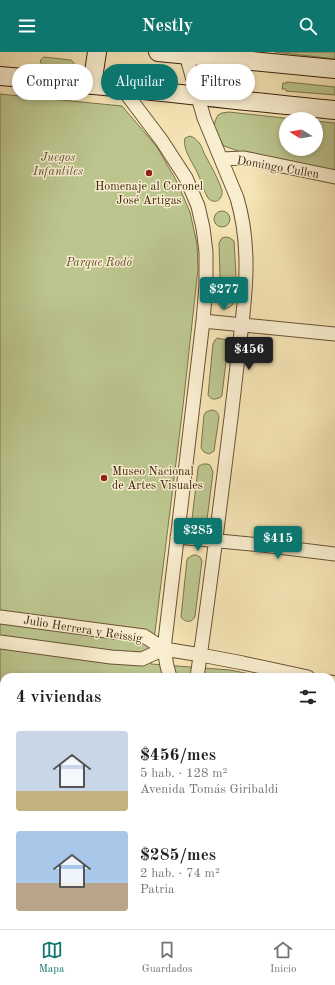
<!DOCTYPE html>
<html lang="es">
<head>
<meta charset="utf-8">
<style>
	:root { --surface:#fff; --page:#f6f6f6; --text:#202124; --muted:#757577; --line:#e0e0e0; --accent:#0f766e }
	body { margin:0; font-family:"Old Standard TT",serif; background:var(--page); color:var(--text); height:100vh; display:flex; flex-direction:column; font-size:15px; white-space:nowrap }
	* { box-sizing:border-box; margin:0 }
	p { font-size:13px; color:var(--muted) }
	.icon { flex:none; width:22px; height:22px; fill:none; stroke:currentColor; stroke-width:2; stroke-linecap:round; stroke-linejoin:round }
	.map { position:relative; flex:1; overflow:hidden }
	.details { position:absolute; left:0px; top:621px; width:335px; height:256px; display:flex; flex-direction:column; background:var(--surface); border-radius:12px 12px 0 0; box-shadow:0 2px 6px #0003 }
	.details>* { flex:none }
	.guide { position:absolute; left:12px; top:12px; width:311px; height:36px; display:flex; gap:8px }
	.needle { width:26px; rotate:281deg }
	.tools { position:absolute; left:279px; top:60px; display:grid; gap:8px }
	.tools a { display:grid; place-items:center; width:44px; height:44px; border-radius:50%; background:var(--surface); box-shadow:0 2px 6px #0003; font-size:20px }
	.price { position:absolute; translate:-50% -34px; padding:0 9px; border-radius:4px; background:var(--accent); color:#fff; font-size:13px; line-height:26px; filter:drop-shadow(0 1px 2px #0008) }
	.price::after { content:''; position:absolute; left:50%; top:24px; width:12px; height:9px; margin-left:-6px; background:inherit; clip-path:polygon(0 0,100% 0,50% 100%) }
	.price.on { background:#222; color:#fff }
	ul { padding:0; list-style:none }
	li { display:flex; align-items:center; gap:12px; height:100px; padding:0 16px }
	li span { display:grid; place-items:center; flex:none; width:112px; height:80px; border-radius:4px; color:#555 }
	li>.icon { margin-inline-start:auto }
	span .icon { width:48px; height:48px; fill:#fffc; stroke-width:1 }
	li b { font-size:17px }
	h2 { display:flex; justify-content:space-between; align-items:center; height:48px; padding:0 16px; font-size:17px }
	.tag { padding:0 14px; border-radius:18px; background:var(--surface); box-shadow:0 2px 6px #0003; font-size:14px; line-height:36px }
	.tag.on { background:var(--accent); color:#fff }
	header { display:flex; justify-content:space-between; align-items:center; height:52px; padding:0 16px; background:var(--accent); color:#fff; font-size:18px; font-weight:600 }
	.dock { display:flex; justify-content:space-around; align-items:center; height:56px; border-top:1px solid var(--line); background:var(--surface); font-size:11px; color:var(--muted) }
	.dock a { display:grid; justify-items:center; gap:2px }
	.dock .on { color:var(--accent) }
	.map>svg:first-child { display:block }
	.green { fill:#bcc58e; stroke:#7c744c }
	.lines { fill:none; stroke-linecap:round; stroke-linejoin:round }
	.street-casing { stroke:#6a5335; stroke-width:15 }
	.secondary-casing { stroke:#3b220a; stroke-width:20 }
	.street { stroke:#f9eed0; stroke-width:13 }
	.secondary { stroke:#f9eed0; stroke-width:18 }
	.poi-dot { fill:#8f2418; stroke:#f9eed0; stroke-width:1.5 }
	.labels { text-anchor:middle; stroke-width:3; stroke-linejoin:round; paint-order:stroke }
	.park-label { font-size:12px; font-style:italic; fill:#5b4b2b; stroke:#f9eed0 }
	.street-label { font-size:12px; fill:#3b220a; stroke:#f9eed0 }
	.poi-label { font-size:12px; fill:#3b220a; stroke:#f9eed0 }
</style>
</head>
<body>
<header><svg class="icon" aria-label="menu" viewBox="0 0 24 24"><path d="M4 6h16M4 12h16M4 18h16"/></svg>Nestly<svg class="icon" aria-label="search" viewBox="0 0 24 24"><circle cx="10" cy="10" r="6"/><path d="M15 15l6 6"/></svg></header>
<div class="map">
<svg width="335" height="877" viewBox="0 0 335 877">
	<rect width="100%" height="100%" fill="#f6e5b6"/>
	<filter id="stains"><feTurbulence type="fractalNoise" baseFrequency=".005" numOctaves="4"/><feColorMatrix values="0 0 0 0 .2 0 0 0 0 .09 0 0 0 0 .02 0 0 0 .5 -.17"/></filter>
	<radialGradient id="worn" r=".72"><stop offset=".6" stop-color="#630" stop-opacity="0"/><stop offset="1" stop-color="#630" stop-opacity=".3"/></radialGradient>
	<path class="green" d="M275,0H335V7Z
		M44,5L71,8L74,11L73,14L70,17L43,13C39,11 40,7 44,5Z
		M225,24L229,25V24L251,26V27H254L253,33H250V34L228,32V31L225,30Z
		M287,30L335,35V43L286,39V37H282L283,31H287Z
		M0,42L122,54L157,95L176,128L190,160L197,192L198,217L183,354L151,612L230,618L265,625H4V873H331V639L335,640V877H0Z
		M229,60L293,67H286V97H316V69L335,71V118L255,105L224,94L218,85L214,75L215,69L218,63L222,61Z
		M190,84C194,85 197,88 200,92C202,95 203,99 205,103C210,112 220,130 222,139C223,148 214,153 208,146C203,138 201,128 197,120C193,111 182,97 185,86Z
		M214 167a8 8 0 1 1 16 0a8 8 0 1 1-16 0Z
		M226,185L230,186L234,189L236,224L233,252L230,255L225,257H222L218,252L220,225L219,191L222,186Z
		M217,286L222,287L226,288L228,293L222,343L221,345C215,348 211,348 208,343L213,292L215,288Z
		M212,358C217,359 218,361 219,365L214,399L209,402L204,400L201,396L204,363L206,360Z
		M203,412H207L210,413L213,420L207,468L206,470L201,473L195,472L192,467L198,417L199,414Z
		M193,503H196L200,505L202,509L195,564C193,571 185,571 181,565L187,508L188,506Z"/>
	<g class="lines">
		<g class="street-casing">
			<path id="street" d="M186,3L204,66L237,146C251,193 246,240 240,288C237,314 234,340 231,366C220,453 210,539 197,625
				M122,36L162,89L186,126L198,154L203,176L206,200V233L203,269L164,597L167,614L170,625
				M221,107L244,106L335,125
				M203,269L335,282
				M177,485L262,493L335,502
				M0,565L144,584L164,597L201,603L243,611L308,625
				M0,590L111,605L142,607L164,597
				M331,630L335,631
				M331,863L335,860
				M281,873L283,877
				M113,877L115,873"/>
		</g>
		<g class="secondary-casing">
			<path id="secondary" d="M158,0L335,17
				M0,24C112,34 223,47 335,58
				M92,33L97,0
				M331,670L333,650L335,645
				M331,802L335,852"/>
		</g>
		<use href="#street" class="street"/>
		<use href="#secondary" class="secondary"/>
	</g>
	<g class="poi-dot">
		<circle cx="149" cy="121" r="4"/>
		<circle cx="104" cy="426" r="4"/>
	</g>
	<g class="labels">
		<g class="park-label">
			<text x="58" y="109">Juegos<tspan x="58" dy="14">Infantiles</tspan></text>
			<text x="99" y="214">Parque Rodó</text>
		</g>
		<g class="street-label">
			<text transform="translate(278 115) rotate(10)" y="4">Domingo Cullen</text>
			<text transform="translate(83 577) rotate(9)" y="4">Julio Herrera y Reissig</text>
		</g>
		<g class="poi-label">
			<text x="149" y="138">Homenaje al Coronel<tspan x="149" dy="14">José Artigas</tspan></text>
			<text x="112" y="423" text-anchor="start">Museo Nacional<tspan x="112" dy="14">de Artes Visuales</tspan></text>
		</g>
	</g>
	<rect width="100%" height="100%" filter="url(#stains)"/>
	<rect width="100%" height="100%" fill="url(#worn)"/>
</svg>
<div class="tools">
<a><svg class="needle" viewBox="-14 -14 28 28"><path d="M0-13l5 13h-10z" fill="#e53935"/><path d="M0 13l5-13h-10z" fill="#757577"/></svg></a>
</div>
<b class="price" style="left:224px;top:259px">$277</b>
<b class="price on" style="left:249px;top:319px">$456</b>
<b class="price" style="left:198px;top:500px">$285</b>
<b class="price" style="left:278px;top:508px">$415</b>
<div class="guide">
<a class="tag">Comprar</a>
<a class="tag on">Alquilar</a>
<a class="tag">Filtros</a>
</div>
<section class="details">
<h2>4 viviendas<svg class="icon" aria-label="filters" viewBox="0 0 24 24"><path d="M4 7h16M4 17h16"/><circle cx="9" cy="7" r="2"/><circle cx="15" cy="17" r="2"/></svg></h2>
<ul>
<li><span style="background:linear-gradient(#c9d6e8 75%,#c2b280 0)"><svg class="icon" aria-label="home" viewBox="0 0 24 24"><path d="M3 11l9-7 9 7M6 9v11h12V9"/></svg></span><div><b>$456/mes</b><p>5 hab. · 128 m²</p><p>Avenida Tomás Giribaldi</p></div></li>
<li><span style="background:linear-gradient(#a9c7e8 65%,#b9a48a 0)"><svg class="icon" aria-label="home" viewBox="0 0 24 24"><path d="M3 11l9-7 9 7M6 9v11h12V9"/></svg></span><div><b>$285/mes</b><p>2 hab. · 74 m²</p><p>Patria</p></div></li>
</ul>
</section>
</div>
<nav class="dock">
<a class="on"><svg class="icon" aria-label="map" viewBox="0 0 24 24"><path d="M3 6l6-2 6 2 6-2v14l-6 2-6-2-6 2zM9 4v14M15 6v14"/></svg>Mapa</a>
<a><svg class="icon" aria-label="saved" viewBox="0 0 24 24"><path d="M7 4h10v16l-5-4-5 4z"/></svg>Guardados</a>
<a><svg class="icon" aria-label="home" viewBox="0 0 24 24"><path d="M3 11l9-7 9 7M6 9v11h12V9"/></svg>Inicio</a>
</nav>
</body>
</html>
